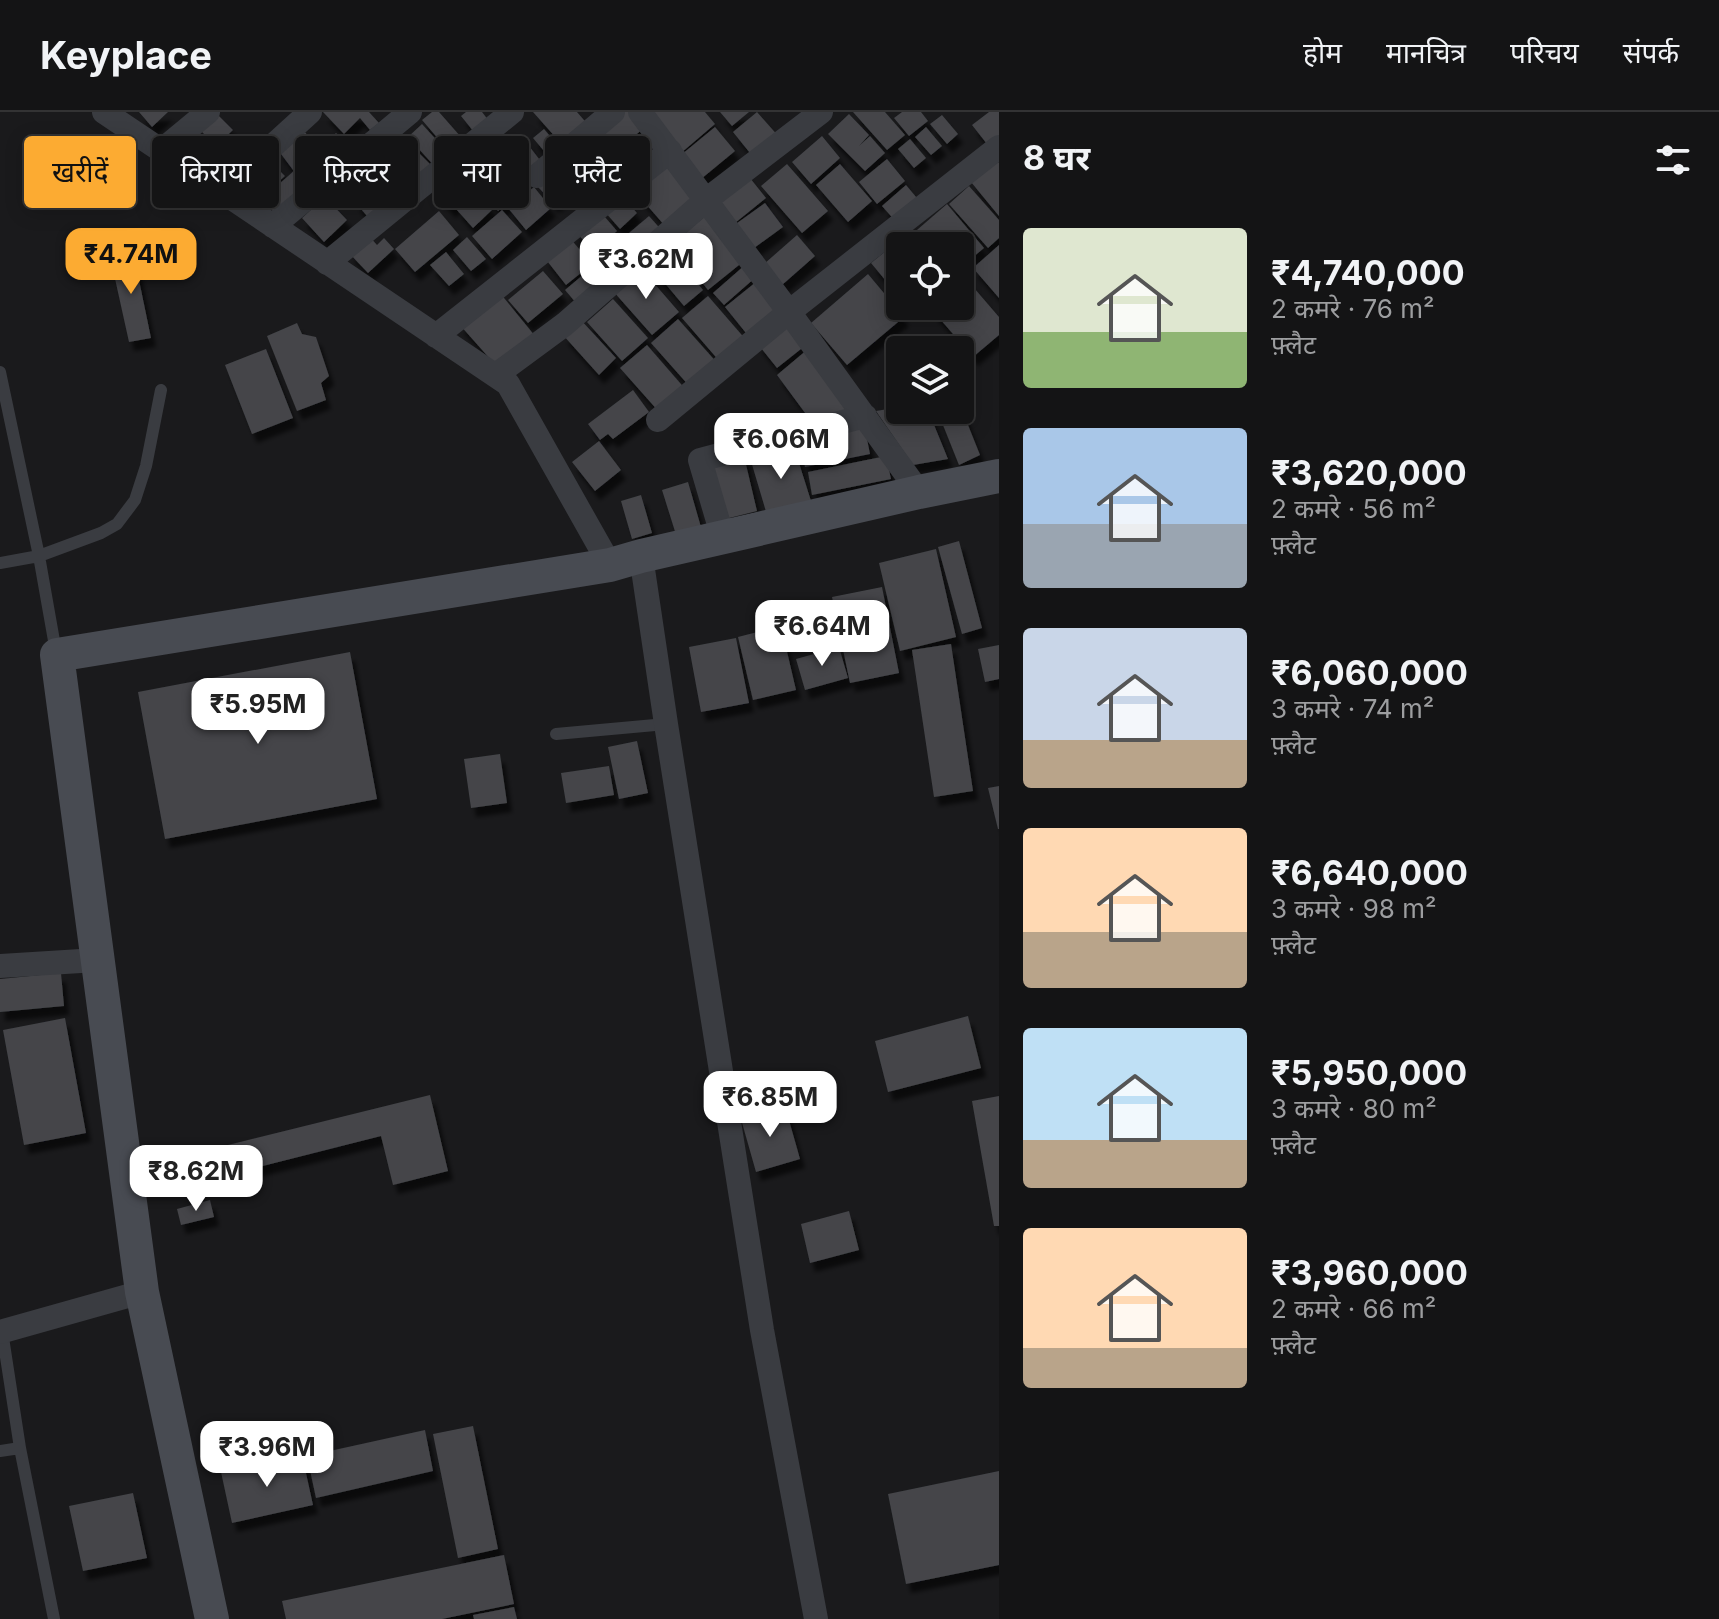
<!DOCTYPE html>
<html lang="hi">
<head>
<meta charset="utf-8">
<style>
	:root { --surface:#141415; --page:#212122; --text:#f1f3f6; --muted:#9d9ea0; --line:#333334; --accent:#fcab32 }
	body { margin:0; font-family:Inter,"Noto Sans Devanagari",sans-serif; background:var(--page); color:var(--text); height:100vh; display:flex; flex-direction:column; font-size:30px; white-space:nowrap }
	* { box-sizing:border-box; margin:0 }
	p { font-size:26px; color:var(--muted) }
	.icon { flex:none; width:44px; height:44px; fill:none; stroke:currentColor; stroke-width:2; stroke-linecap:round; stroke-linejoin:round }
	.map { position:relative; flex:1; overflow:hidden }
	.sheet { display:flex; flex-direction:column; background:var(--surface); width:720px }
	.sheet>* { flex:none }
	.banner { position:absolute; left:24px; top:24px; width:760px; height:72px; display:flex; gap:16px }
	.tools { position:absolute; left:886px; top:120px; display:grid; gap:16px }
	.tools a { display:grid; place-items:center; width:88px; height:88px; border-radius:8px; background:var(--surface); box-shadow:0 4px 20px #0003,0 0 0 2px var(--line); font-size:40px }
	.price { position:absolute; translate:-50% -68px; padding:0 18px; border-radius:16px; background:#fff; color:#222; font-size:26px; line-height:52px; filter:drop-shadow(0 2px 4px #0008) }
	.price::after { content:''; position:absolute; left:50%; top:48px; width:24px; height:18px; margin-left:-12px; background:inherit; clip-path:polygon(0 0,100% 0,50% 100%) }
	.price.on { background:var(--accent); color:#111 }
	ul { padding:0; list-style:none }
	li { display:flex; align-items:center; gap:24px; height:200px; padding:0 24px }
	li span { display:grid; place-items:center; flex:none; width:224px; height:160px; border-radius:8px; color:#555 }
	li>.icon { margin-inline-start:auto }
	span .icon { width:96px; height:96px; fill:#fffc; stroke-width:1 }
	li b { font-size:34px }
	h2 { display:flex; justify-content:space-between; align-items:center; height:96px; padding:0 24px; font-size:34px }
	.tag { padding:0 28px; border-radius:8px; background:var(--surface); box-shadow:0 4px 20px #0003,0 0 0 2px var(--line); font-size:28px; line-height:72px }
	.tag.on { background:var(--accent); color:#111 }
	header { display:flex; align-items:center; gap:48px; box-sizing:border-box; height:112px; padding:0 40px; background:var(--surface); border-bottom:2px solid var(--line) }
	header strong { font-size:38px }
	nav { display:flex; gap:44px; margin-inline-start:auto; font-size:28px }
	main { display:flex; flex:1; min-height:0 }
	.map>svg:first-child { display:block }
	.building { fill:#444549; filter:url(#shadow) }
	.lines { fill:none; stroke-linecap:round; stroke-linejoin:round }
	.lane { stroke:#3a3c41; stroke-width:12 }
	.street { stroke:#3a3c41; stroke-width:24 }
	.secondary { stroke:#484b52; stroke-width:34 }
</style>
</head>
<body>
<header>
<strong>Keyplace</strong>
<nav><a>होम</a><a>मानचित्र</a><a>परिचय</a><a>संपर्क</a></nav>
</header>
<main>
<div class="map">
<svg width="999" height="1507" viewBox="0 0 999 1507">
	<defs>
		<filter id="shadow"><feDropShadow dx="5" dy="9" stdDeviation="2" flood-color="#0009"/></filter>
	</defs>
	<rect width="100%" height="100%" fill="#1a1a1c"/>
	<path class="building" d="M139,0H168L152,15Z
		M323,0H369L379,11L370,18L360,6L344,22Z
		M432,0H439L468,33L454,45L422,8Z
		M466,0H482L492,13L478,25L461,4Z
		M533,0H577L590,15L566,37Z
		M619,0H630L644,16L612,43L594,22Z
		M646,0H705L715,12L681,41Z
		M720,0H749L732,14Z
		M757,0L780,26L754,46L733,20Z
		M853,0H885L905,23L887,38Z
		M902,0H921L928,9L909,24L894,6Z
		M989,0H999V31L991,37L972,13Z
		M216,1L233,18L216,34L199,17Z
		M849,2L869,23L859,34L870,24L885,41L865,59L828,22Z
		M942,3L958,22L947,32L930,12Z
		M422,12L451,44L437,57L408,25Z
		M715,15L735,39L701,67L681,43Z
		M926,15L942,34L931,43L915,25Z
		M544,17L560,36L549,45L533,26Z
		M303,18L318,35L293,58L278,38Z
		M336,21L354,39L335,58L318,40Z
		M822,24L840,46L811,72L792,50Z
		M388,27L409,48L394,63L373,41Z
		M910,27L926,46L914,56L898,37Z
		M594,29L609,45L583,68L569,52Z
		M526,30L543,52L519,70L502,48Z
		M368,40L387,59L367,78L349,60Z
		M420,42L435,57L416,77L400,62Z
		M467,44L486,65L469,80L451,59Z
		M268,47L285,64L266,81L249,65Z
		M665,47L699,85L665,114L632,76Z
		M887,47L905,69L877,92L859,70Z
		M997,49L999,51V104L971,70Z
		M304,50L320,68L278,105L262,87Z
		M563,52L579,69L554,92L538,75Z
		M787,52L828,99L802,121L761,74Z
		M840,52L872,89L848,110L816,73Z
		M448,61L468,81L451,97L431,76Z
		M746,61L766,86L735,111L715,86Z
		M505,62L520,81L498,99L483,80Z
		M392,63L409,81L399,90L382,73Z
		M906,73L922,92L897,111L882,94Z
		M969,74L999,108V126L988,136L949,92Z
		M534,75L551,96L526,118L508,96Z
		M371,77L388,98L373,111L355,90Z
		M476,79L493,97L473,116L456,97Z
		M622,84L637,101L620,117L605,100Z
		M325,85L347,108L324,130L302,106Z
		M765,91L783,115L750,139L733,114Z
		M947,92L984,136L960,156V134H900V168L891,175L871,151L908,121L910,124Z
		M598,97L617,119L594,140L575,119Z
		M502,98L522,120L492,147L472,124Z
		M439,99L459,123L415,160L395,137Z
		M707,103L744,149L708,178L671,132Z
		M649,104L665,122L638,145L622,127Z
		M368,123L377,133L384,126L394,137L368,161L349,141Z
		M797,123L815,144L782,173L764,152Z
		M467,125L486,147L471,159L453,138Z
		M569,125L592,152L566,173L544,145Z
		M617,127L634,148L612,166L595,146Z
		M666,133L703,178L684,194L647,150Z
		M999,133V186L973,156Z
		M133,139L151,226L129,230L110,144Z
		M446,140L464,162L449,174L430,153Z
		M745,153L756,165L724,193L713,181Z
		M640,155L679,200L652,223L613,179Z
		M590,157L602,173L577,192L565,178Z
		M543,159L563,182L528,211L508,188Z
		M868,162L904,205L847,253L811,211Z
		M968,169L999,205V223L973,245L933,199L939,194H960V176Z
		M756,170L781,200L750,226L725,195Z
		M500,181L535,224L499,257L459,212Z
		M708,184L747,229L721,251L682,206Z
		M613,187L648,226L622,249L587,210Z
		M580,207L616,246L599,263L563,223Z
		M678,207L719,253L691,276L651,231Z
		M785,207L806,233L777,256L757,231Z
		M297,211L302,222L316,225L329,264L321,271L326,288L297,299L267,224Z
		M647,233L687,279L660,301L620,256Z
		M266,237L293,306L252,322L225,253Z
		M808,237L857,303L814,313L777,263Z
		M633,278L649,300L613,327L608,322L600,328L588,312Z
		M900,295V298H928L948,347L913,353L876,299Z
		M937,298H962L980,343L959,353Z
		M864,312L870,342L805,355L799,325Z
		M599,329L621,358L595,379L572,350Z
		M794,335L811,389L767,403L751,349Z
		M744,344L757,399L725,407L712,352Z
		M886,344L891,367L812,383L808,360Z
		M688,370L703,422L678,429L662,378Z
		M641,383L652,421L632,427L621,389Z
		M959,429L982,516L962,522L938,435Z
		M936,437L956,525L900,539L879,451Z
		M882,475L899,561L850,571L832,485Z
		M781,514L796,578L753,588L738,525Z
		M736,526L749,591L701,600L689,535Z
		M951,532L973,679L934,685L912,538Z
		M999,533V567L985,570L978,537Z
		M839,535L848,566L805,578L796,547Z
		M350,540L377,687L165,727L138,580Z
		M637,629L648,681L619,687L608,635Z
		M500,642L507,691L471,696L464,647Z
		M609,654L614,683L566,691L561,661Z
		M999,674V717H998L988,676Z
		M61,861L64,894L0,900V867Z
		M968,904L981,956L888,980L875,929Z
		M65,906L86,1021L24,1033L3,918Z
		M430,983L448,1059L393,1073L381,1024L227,1063L220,1035Z
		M999,984V1114H994L972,989Z
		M785,994L800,1047L756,1060L741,1007Z
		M210,1088L214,1105L181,1113L177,1097Z
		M849,1099L859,1138L810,1151L801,1112Z
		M473,1314L498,1437L458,1446L433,1322Z
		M425,1318L433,1359L316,1386L307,1344Z
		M302,1343L313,1393L232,1411L221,1360Z
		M999,1359V1453L906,1472L888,1382Z
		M133,1381L147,1446L83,1459L69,1394Z
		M504,1443L514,1492L442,1507H286L282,1489Z
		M514,1495L517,1507H474L473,1503Z"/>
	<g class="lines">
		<path class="lane" d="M0,260L39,444L56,540
			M0,451L39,444L101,421L117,412L135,388L146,354L161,278
			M556,622L666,612
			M2,1219L20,1336L54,1507
			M0,1339L20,1336"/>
		<path class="street" d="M104,0L508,272L610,453
			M640,0L789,200L919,380
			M161,39L208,0
			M537,64L613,0
			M222,80L310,0
			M273,114L410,0
			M327,151L512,0
			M436,224L670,39
			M496,263L565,212L706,88L821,0
			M658,308L789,200L999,35
			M723,426L700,348L865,304
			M641,444L666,612L762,1218L816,1507
			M0,854L97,848
			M0,1220L142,1180"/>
		<path class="secondary" d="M212,1507L142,1180L57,543L610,453L641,444L919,380L999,364"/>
	</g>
</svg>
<div class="tools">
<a><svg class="icon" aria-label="locate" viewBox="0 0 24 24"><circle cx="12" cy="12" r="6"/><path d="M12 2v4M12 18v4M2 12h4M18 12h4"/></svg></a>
<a><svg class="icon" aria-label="layers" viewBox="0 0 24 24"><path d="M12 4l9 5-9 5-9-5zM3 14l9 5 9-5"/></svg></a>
</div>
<b class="price on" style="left:131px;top:184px">₹4.74M</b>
<b class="price" style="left:646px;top:189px">₹3.62M</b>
<b class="price" style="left:781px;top:369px">₹6.06M</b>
<b class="price" style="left:822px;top:556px">₹6.64M</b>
<b class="price" style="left:258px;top:634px">₹5.95M</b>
<b class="price" style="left:770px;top:1027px">₹6.85M</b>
<b class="price" style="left:196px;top:1101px">₹8.62M</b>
<b class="price" style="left:267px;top:1377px">₹3.96M</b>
<div class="banner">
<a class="tag on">खरीदें</a>
<a class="tag">किराया</a>
<a class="tag">फ़िल्टर</a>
<a class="tag">नया</a>
<a class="tag">फ़्लैट</a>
</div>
</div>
<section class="sheet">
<h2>8 घर<svg class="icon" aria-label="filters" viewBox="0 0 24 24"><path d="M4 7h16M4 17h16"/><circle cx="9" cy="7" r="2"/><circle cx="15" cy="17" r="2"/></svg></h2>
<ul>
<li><span style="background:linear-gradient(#dfe7d0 65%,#8fb573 0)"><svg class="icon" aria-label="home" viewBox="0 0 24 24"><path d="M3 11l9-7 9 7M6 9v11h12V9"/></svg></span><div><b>₹4,740,000</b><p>2 कमरे · 76 m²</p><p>फ़्लैट</p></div></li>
<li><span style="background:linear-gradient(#a9c7e8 60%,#9aa5b1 0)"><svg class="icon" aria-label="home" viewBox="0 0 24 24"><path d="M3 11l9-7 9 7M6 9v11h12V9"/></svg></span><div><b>₹3,620,000</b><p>2 कमरे · 56 m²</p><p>फ़्लैट</p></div></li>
<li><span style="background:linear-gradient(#c9d6e8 70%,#b9a48a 0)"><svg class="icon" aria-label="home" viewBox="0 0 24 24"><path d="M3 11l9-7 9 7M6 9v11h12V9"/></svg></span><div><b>₹6,060,000</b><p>3 कमरे · 74 m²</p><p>फ़्लैट</p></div></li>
<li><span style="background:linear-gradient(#ffd9b3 65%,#b9a48a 0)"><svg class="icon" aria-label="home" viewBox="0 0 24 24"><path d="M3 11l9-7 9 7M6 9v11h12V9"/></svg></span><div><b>₹6,640,000</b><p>3 कमरे · 98 m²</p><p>फ़्लैट</p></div></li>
<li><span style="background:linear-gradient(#bfe0f5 70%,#b9a48a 0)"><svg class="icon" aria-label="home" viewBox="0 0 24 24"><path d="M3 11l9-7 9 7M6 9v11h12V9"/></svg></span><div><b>₹5,950,000</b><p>3 कमरे · 80 m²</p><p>फ़्लैट</p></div></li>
<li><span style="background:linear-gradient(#ffd9b3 75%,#b9a48a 0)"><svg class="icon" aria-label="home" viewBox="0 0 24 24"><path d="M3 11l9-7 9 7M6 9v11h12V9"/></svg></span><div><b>₹3,960,000</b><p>2 कमरे · 66 m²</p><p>फ़्लैट</p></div></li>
</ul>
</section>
</main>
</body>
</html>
